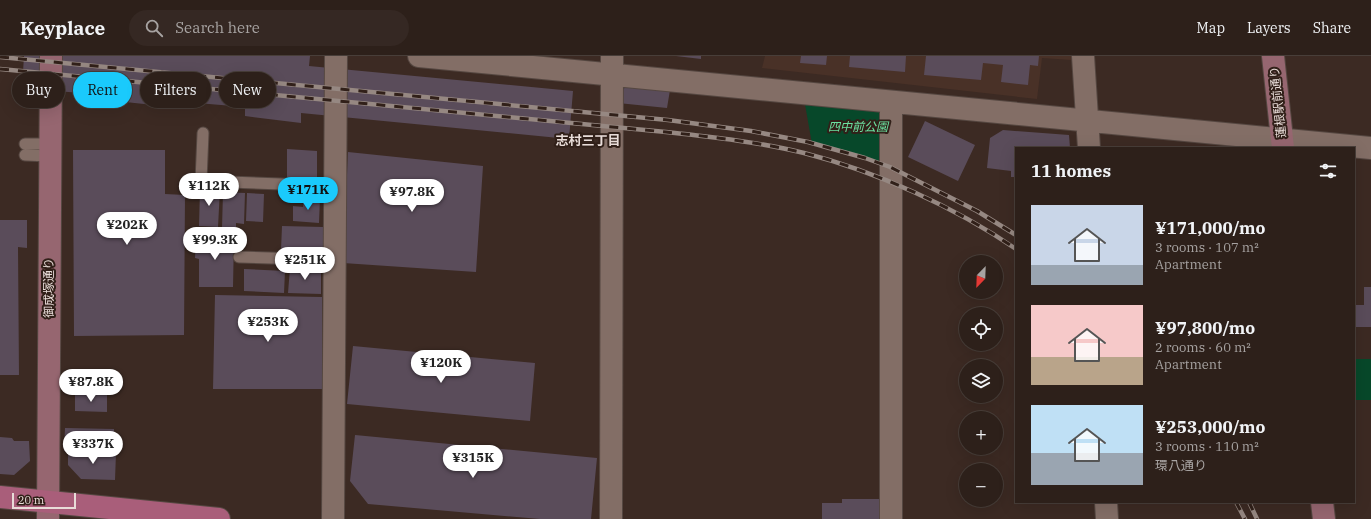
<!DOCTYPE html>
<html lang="en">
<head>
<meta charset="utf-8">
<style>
	:root { --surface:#2d201a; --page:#352823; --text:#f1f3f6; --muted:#a7a3a2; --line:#483e39; --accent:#1acafc }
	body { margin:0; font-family:"IBM Plex Serif","Noto Sans JP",serif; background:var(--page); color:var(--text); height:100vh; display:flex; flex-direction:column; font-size:15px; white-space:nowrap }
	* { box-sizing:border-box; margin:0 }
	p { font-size:13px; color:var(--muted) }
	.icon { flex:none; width:22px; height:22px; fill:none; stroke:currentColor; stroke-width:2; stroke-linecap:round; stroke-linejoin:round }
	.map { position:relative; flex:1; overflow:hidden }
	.details { position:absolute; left:1015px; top:91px; width:340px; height:356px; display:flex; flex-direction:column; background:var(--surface); border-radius:0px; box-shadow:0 4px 16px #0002,0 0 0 1px var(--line) }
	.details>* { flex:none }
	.top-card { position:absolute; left:12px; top:16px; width:380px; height:36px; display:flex; gap:8px }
	.needle { width:26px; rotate:203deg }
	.fabs { position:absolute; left:959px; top:199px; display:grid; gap:8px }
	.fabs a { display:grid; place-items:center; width:44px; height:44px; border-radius:50%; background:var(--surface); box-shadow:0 4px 16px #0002,0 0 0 1px var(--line); font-size:20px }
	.scale { position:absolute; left:12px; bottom:10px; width:64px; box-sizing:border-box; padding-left:4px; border:2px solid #e8dcd8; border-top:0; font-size:11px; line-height:14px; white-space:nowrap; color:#e8dcd8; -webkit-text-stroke:3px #312019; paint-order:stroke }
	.price { position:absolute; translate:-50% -34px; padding:0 9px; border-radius:14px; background:#fff; color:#222; font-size:13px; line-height:26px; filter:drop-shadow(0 1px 2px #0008) }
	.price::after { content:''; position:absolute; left:50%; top:24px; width:12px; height:9px; margin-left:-6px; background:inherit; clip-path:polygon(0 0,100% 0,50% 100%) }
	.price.on { background:var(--accent); color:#111 }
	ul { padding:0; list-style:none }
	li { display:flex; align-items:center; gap:12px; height:100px; padding:0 16px }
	li span { display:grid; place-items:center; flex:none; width:112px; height:80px; border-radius:0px; color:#555 }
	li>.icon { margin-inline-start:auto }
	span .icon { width:48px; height:48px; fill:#fffc; stroke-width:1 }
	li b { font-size:17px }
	h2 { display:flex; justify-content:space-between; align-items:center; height:48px; padding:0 16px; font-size:17px }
	.tag { padding:0 14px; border-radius:18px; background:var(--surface); box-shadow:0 4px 16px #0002,0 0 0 1px var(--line); font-size:14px; line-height:36px }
	.tag.on { background:var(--accent); color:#111 }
	header { display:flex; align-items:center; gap:24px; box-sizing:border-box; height:56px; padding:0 20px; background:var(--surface); border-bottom:1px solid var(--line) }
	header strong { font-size:19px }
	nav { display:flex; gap:22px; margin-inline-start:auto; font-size:14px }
	.search { width:280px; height:36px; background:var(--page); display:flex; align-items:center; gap:10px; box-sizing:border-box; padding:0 14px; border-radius:22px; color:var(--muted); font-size:15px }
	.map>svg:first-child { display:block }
	.built { fill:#493127 }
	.green { fill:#07482a }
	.building { fill:#5a4c5a }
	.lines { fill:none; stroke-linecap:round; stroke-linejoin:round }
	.lane-casing { stroke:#554741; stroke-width:13 }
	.street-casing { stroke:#554741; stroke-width:24 }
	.secondary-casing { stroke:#554741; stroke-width:24 }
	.primary-casing { stroke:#554741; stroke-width:24 }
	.lane { stroke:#836e66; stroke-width:11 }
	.street { stroke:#836e66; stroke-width:22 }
	.secondary { stroke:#966670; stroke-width:22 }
	.primary { stroke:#a95e7a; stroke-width:22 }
	.rail-casing { stroke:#968882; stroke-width:4.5 }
	.rail { stroke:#312019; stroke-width:3; stroke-dasharray:9; stroke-linecap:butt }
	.labels { text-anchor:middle; stroke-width:4; stroke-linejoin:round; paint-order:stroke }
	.street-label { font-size:12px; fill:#e8dcd8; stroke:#312019 }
	.park-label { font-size:12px; font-style:italic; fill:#6be1a0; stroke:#312019 }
	.neighbourhood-label { font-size:13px; font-weight:bold; fill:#e8dcd8; stroke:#312019 }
</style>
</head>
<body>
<header>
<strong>Keyplace</strong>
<div class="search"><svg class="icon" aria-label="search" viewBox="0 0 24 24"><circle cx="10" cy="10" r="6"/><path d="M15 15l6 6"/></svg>Search here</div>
<nav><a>Map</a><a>Layers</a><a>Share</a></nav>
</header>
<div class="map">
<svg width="1371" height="463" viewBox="0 0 1371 463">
	<rect width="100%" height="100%" fill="#3c2a23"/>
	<path class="built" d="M765,0H1072V4L1042,2L1037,43L762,12Z"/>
	<path class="green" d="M803,37L891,46L890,111L865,102L812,88Z
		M1354,303H1371V344H1354Z"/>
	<path class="building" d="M24,0H310L309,10L573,35L569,83L301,57V67L245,60V51L173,45L172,51L116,45L115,40L22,32Z
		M676,0H701V3Z
		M801,0H827L826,9L800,7Z
		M850,0H906L905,16L849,11Z
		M926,0H1039L1038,10L1030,9L1028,29L1001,26L1003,9L983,7L981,24L924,19Z
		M629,27L670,34L667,52L618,47L619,38Z
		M925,65L975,89L958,125L908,101Z
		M1003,74L1069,79L1070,92H1016V121H1011V115L987,112L990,82Z
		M287,93L317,95V123L287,121Z
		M73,94H165V138L185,139L184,279L74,280Z
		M348,96L483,110L476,216L343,207Z
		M200,132L220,133L218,171L199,170Z
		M223,136L245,137L244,168L236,167V173L222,172Z
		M247,137L264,138L263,166L246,165Z
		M304,141L320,142L319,167L293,165V150L303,151Z
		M0,164H27V192L18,191L19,319H0Z
		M282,170L323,171V191L318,197H283L281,194Z
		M196,180L234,181L233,231H199V203L195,202Z
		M290,212L321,213V238L288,237Z
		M244,213L285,215L284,237L244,235Z
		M1364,231H1371V271H1355V249H1364Z
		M215,239L322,241V333H213Z
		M353,290L535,307L530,365L347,348Z
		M75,338L107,339V356L75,355Z
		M65,372L114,373V396L64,395Z
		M355,379L597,402L591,463H540L368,448L350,425Z
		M0,381L12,382L14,385H29L30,405L14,419L0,418Z
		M68,396L116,397L115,424L81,423L68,409Z
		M842,443H882V463H822V447H842Z"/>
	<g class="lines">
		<g class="lane-casing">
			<path id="lane" d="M203,77L201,125L335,130
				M25,88H50
				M25,99L50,100
				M239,201L334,204"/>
		</g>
		<g class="street-casing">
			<path id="street" d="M419,0L1371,92
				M1083,0L1089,92
				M891,46V463
				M1106,446L1107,463
				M333,463L336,0
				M611,463L612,0"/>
		</g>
		<g class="secondary-casing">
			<path id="secondary" d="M1273,0L1283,92
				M1322,446L1324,463
				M48,463L51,0"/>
		</g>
		<g class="primary-casing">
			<path id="primary" d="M0,441L219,463"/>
		</g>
		<use href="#lane" class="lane"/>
		<use href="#street" class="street"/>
		<use href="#secondary" class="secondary"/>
		<use href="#primary" class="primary"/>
		<g class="rail-casing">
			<path id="rail" d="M0,1L668,64L751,75L808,86L865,102L890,111L977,155L1016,179
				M0,13L666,76C712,81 759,86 804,97C875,115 955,151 1016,193
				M1236,446L1245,463
				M1249,446L1257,463"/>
		</g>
		<use href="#rail" class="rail"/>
	</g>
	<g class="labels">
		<g class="street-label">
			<text transform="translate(1278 46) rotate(-96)" y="4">蓮根駅前通り</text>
			<text transform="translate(49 232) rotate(-90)" y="4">御成塚通り</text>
		</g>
		<g class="park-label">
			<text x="858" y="75">四中前公園</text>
		</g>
		<g class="neighbourhood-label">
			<text x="588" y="89">志村三丁目</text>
		</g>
	</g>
</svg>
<div class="fabs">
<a><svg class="needle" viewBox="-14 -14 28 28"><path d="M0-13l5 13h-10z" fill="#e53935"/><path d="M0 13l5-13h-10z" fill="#a7a3a2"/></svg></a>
<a><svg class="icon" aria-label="locate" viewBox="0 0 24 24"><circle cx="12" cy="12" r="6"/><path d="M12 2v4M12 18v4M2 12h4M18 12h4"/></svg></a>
<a><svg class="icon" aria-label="layers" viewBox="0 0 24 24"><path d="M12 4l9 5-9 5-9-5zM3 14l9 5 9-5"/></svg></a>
<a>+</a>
<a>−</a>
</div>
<div class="scale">20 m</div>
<b class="price" style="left:209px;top:151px">¥112K</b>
<b class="price on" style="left:308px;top:155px">¥171K</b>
<b class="price" style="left:412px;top:157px">¥97.8K</b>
<b class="price" style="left:127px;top:190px">¥202K</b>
<b class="price" style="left:215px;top:205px">¥99.3K</b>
<b class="price" style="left:305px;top:225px">¥251K</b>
<b class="price" style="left:268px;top:287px">¥253K</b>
<b class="price" style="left:441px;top:328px">¥120K</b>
<b class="price" style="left:91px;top:347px">¥87.8K</b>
<b class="price" style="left:93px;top:409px">¥337K</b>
<b class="price" style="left:473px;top:423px">¥315K</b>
<div class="top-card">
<a class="tag">Buy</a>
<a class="tag on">Rent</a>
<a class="tag">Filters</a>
<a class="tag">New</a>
</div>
<section class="details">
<h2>11 homes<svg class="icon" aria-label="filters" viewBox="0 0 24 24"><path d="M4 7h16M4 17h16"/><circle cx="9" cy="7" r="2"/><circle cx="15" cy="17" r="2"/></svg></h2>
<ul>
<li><span style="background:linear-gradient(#c9d6e8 75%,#9aa5b1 0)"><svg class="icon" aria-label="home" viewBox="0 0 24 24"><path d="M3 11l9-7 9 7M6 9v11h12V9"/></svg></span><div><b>¥171,000/mo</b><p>3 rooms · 107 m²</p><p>Apartment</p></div></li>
<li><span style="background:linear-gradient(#f6c9c9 65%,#b9a48a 0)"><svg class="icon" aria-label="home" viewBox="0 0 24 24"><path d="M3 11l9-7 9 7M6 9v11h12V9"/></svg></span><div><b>¥97,800/mo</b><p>2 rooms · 60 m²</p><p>Apartment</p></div></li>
<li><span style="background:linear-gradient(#bfe0f5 60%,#9aa5b1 0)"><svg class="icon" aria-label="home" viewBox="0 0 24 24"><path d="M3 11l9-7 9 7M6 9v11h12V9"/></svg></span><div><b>¥253,000/mo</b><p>3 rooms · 110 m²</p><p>環八通り</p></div></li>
</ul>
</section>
</div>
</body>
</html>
